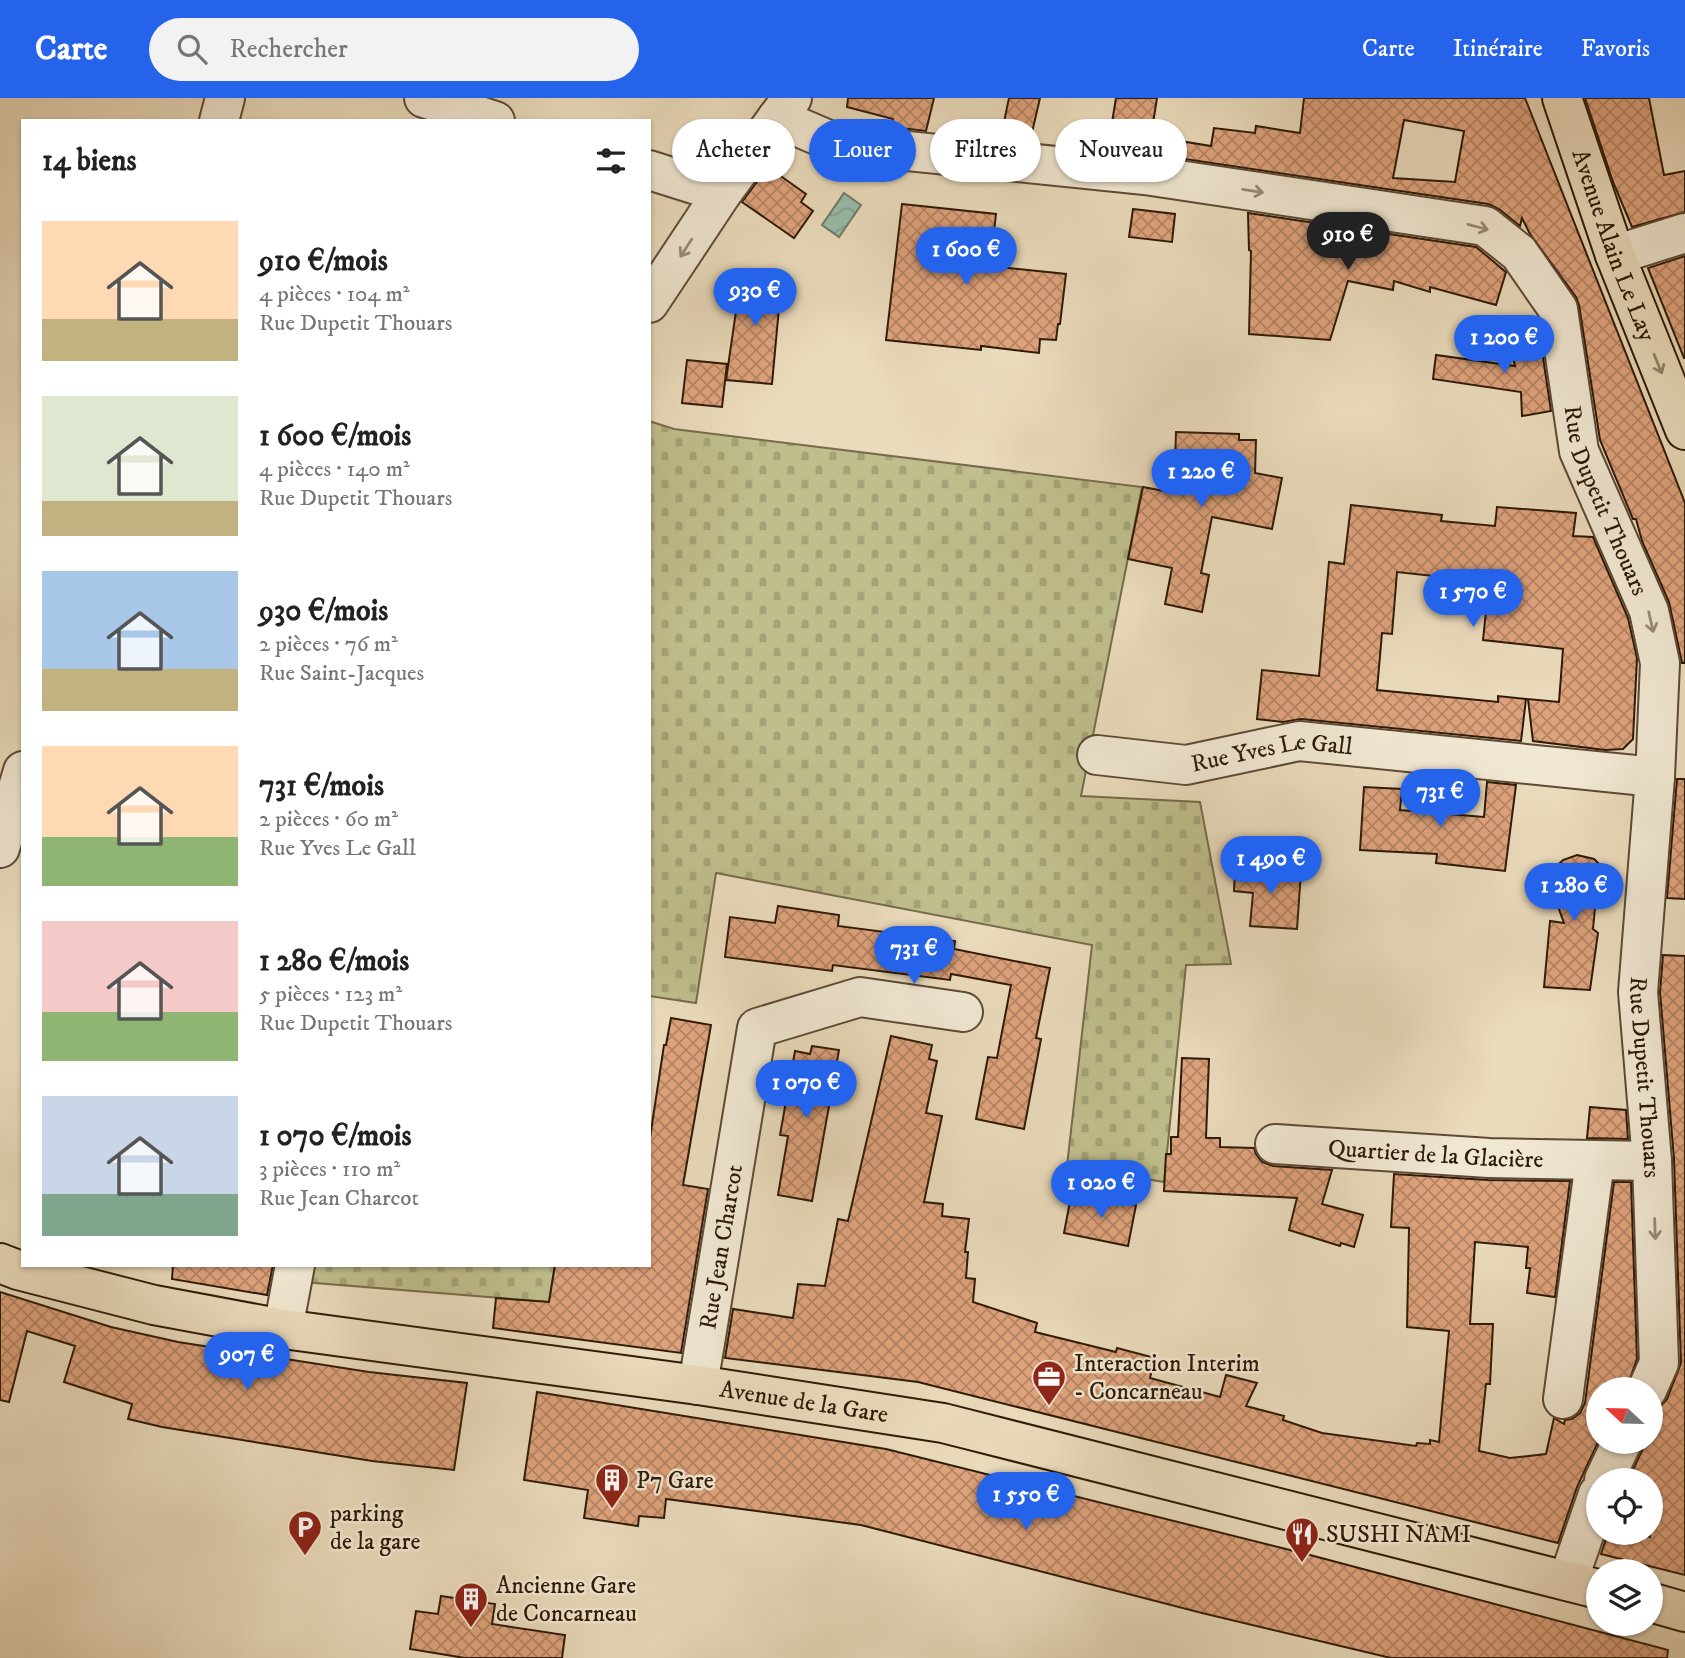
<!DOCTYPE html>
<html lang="fr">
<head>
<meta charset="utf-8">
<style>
	:root { --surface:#fff; --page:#f2f2f2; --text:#222; --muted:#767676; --accent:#2563eb }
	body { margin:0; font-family:"IM FELL DW Pica",serif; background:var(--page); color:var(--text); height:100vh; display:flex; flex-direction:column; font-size:26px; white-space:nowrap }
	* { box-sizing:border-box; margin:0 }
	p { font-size:23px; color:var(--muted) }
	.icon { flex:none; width:38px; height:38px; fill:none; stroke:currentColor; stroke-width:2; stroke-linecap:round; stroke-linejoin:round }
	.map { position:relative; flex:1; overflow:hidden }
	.details { position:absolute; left:21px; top:21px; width:630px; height:1148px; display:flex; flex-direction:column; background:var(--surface); border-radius:0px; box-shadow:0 2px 5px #0004 }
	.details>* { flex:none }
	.hud { position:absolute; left:672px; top:21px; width:665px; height:63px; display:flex; gap:14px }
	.needle { width:46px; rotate:292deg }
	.buttons { position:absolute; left:1586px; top:1279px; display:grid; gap:14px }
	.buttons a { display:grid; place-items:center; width:77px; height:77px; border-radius:50%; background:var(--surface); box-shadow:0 2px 5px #0004; font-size:35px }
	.price { position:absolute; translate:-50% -60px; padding:0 16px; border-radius:24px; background:var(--accent); color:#fff; font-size:23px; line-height:46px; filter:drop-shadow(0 2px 4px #0008) }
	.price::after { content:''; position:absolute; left:50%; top:42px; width:21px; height:16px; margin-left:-10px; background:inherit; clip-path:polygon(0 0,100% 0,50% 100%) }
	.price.on { background:#222; color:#fff }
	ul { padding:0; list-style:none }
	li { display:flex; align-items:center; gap:21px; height:175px; padding:0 21px }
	li span { display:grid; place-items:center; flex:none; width:196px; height:140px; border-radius:0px; color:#555 }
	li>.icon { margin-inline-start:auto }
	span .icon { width:84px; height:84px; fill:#fffc; stroke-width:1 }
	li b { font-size:30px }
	h2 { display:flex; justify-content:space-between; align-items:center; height:84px; padding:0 21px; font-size:30px }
	.chip { padding:0 24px; border-radius:32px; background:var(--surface); box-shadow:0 2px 5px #0004; font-size:24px; line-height:63px }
	.chip.on { background:var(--accent); color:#fff }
	header { display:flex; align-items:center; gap:42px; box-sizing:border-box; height:98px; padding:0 35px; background:var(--accent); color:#fff }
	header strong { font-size:33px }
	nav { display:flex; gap:38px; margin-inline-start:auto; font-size:24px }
	.search { width:490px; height:63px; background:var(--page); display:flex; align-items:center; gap:18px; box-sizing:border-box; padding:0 24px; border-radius:38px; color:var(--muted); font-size:26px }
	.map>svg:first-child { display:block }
	.cemetery { fill:url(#cemetery-stones); stroke:#766c4a; stroke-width:2 }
	.water { fill:url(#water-waves); stroke:#6e7b6a; stroke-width:2 }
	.building { fill:url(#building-cross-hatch); stroke:#2e1a08; stroke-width:2; fill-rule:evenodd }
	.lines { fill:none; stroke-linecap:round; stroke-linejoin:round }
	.minor-casing { stroke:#5d4a35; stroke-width:42 }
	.major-casing { stroke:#2e1a08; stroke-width:42 }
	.minor { stroke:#f1e8d3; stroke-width:38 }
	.major { stroke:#eadbbc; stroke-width:38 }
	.oneway { stroke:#998b78 }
	.oneway2 { stroke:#95846b }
	.labels { text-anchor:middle; stroke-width:5; stroke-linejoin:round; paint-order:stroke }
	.street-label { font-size:24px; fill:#2e1a08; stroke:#f1e8d3 }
	.poi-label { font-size:24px; fill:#2e1a08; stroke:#f1e8d3; text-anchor:start }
</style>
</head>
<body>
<header>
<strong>Carte</strong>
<div class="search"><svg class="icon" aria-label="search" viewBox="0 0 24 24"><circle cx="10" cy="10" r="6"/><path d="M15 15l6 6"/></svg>Rechercher</div>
<nav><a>Carte</a><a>Itinéraire</a><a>Favoris</a></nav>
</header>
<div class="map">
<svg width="1685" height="1560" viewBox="0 0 1685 1560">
	<defs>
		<pattern id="cemetery-stones" width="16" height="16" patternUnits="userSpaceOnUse" patternTransform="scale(1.75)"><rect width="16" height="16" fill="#bfbe8c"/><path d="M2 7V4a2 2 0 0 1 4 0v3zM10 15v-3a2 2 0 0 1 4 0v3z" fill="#a4a377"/></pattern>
		<pattern id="water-waves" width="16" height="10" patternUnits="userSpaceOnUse" patternTransform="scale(1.75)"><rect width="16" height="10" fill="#98bcab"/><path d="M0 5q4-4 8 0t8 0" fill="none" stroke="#83a192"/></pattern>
		<pattern id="building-cross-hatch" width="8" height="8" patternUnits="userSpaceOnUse" patternTransform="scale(1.75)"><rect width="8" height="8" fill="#dfa37c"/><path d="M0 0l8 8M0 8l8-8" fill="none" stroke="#b58464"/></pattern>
	</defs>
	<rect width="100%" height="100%" fill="#eadbbc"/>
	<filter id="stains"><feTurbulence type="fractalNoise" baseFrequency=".00286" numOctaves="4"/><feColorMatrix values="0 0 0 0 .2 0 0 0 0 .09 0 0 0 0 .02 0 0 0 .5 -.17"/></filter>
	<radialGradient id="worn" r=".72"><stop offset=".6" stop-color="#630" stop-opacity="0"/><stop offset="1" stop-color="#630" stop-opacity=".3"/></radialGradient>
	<path class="cemetery" d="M649,323L674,331L1142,389L1081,698L1200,704L1231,866L1186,867L1164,1084L1067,1068L1092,847L716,775L696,905L649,898Z
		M307,1167H555L549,1204L303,1184Z"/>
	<path class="water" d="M844,95L861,107L839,139L822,127Z"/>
	<path class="building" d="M848,0H934L926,33L891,29L893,21L847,9Z
		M1009,0H1040L1030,43L990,39L995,23L1004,24Z
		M1116,0H1157L1150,44L1110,37Z
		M1304,0H1525L1685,405V565H1682L1669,504L1642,443L1636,421H1633L1600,342L1579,207L1576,199L1530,136L1522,120L1520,128L1499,111L1488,106L1171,59L1174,42L1211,48L1214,30L1255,35L1256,28L1300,35ZM1404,22L1464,33L1455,84L1393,80Z
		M1585,0H1649L1664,77L1685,73V114L1632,129L1613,84Z
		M768,69L806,96L801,104L813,113L794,140L742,104Z
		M902,106L996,116L990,168L1066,176L1060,226H1058L1056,242L1040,241L1039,255L981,248V252L886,242Z
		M1133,111L1175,116L1172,144L1129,139Z
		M1248,115L1476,149L1506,174L1496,207L1430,189V194L1394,183L1393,192L1348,183L1330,242L1249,236L1251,153L1249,152Z
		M1685,158V260H1684L1648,170Z
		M742,172L782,177L772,286L726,282Z
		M1540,239L1551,313L1522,318L1521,294L1433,281L1436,257L1515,268L1510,247Z
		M687,262L727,266L722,309L682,305Z
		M1176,334L1239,336V342H1256L1255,375L1282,380L1272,431L1212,419L1201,475L1209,477L1202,514L1165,506L1172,470L1128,461L1143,389L1174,395Z
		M1351,407L1442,417L1441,423L1495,428L1497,409L1576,415L1573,438L1593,439L1628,520L1637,560L1633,641L1623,651L1605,652L1533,643L1528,601L1559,604L1563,551L1483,542L1489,484L1397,474L1392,536L1382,535L1377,592L1498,604V598L1526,601L1521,643L1301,621L1283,624L1257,621L1262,572L1319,578L1329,464L1344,466Z
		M1677,681H1685V801L1667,800Z
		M1487,684L1516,687L1505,773L1436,765L1437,756L1360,752L1364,689L1402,691L1400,712L1484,719Z
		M1577,757L1594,761L1605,772L1607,780L1605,799L1595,810L1593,831L1598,835L1590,892L1544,889L1550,823L1564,825L1552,792L1550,774L1563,762Z
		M1235,770L1301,774L1297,831L1250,828L1253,795L1234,793Z
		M778,808L839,817L838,828L955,843L954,851L1050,870L1036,940L1041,941L1024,1031L976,1021L988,959L997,960L1011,887L951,876L950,882L833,867L832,873L725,859L730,819L775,825Z
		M1663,857L1685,858V1477L1601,1456L1608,1435H1635L1650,1439V1382H1628L1642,1353L1644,1344H1650V1321L1654,1312L1660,1309L1667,1301L1681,1265L1674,1061L1660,894Z
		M671,920L711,927L683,1087L708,1091L681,1255L493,1230L496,1200L549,1204L555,1167H649V1046L664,947H666Z
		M891,938L932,947L929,961L937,963L926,1015L942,1018L924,1104L943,1106L942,1118L969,1121L965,1154H968L966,1180L975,1181L973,1204L1037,1225L1035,1234L1116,1254L1117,1250L1155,1260L1150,1280L1220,1299L1226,1277L1257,1285L1246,1308L1284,1318L1283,1322L1322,1335L1416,1348L1417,1345L1430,1346V1342L1439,1344L1449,1233L1407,1229L1409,1130L1391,1129L1394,1076L1488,1082L1570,1083L1555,1199L1527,1195L1530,1170H1526L1528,1149L1475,1144L1470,1226H1493L1490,1286H1486L1479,1353L1510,1360L1546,1356L1554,1320L1564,1326L1565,1322L1572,1321L1580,1315L1585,1305L1614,1084H1631L1637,1261L1626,1292H1598V1344L1577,1389L1558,1445L918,1284L725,1260L733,1211L793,1220L798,1186L825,1188L838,1121L848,1123Z
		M812,948L839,952L812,1103L778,1097L788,1038L780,1037L795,953L810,956Z
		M1182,960L1209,961L1206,1040H1220V1049L1254,1050L1256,1056L1262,1064L1273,1068L1332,1072L1322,1106L1363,1117L1354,1149L1341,1145L1340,1148L1289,1132L1297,1100L1164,1093L1166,1056H1171V1039H1178Z
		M1590,1009L1626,1012L1628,1041L1587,1040Z
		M1071,1098L1090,1102V1098L1136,1107L1128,1148L1064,1135Z
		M173,1167H273L267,1197L172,1181Z
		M0,1194L111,1229L178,1244L369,1274L467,1285L454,1372L372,1363L162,1329L128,1321L132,1306L64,1284L75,1248L27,1233L9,1304L0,1302Z
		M537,1294L886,1351L1310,1457L1668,1552L1667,1560H1391L1202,1515L861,1427L666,1401L664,1420L639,1418L638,1428L584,1420L588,1392L524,1382Z
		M441,1498L495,1506L492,1526L565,1537L562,1560H465L410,1551L416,1513L438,1516Z"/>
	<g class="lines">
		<g class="minor-casing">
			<g id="minor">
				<path d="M424,0L495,23"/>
				<path id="s1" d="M777,20L838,46L1145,77L1485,128L1519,155L1558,211L1579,353L1649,513L1660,565L1655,679L1638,894L1652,1063L1659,1265L1647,1292"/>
				<path d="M219,23L225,0"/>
				<path d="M649,72L722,95"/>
				<path d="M1615,157L1685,135"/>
				<path d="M649,205L722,95L792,0"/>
				<path id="s2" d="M1097,657L1186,667L1299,643L1655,679"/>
				<path d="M0,750L23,673"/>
				<path id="s3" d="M1275,1046L1489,1060L1652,1063"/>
				<path d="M283,1231L295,1167"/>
				<path id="s4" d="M698,1287L757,930L860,899L963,914"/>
				<path d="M1563,1301L1595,1063"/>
				<path d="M1604,1382L1622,1344"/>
				<path d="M1568,1483L1598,1396"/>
			</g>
		</g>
		<g class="major-casing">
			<g id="major">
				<path id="s5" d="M1562,0L1615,157L1685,332"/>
				<path id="s6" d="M0,1165L18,1172L154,1207L283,1231L698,1287L943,1325L1598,1491"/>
				<path d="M1650,1504L1685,1514"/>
			</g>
		</g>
		<use href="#minor" class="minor"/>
		<use href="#major" class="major"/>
	</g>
	<defs><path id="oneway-shaft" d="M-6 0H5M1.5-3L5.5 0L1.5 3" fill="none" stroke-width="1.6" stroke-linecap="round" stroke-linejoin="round" transform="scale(1.75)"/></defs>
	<g class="oneway">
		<use href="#oneway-shaft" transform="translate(1253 93) rotate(9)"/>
		<use href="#oneway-shaft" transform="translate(1478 129) rotate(15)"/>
		<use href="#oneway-shaft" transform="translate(686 150) rotate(123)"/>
		<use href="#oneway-shaft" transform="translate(1651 524) rotate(77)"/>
		<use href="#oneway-shaft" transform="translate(1655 1131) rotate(88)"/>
	</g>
	<use class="oneway2" href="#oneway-shaft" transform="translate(1658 266) rotate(68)"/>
	<defs>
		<g id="office-pin" transform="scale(1.75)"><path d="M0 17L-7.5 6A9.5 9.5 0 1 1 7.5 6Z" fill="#8f2418" stroke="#f1e8d3"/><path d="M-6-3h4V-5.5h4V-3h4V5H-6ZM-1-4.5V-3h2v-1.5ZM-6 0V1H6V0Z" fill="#fff"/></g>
		<g id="building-pin" transform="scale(1.75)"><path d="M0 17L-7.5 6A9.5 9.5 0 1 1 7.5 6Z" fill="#8f2418" stroke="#f1e8d3"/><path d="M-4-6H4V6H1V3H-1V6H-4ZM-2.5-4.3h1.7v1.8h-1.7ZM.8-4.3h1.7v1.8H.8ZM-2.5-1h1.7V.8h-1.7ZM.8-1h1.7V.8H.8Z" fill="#fff"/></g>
		<g id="parking-pin" transform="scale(1.75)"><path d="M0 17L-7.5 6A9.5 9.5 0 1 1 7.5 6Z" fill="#8f2418" stroke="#f1e8d3"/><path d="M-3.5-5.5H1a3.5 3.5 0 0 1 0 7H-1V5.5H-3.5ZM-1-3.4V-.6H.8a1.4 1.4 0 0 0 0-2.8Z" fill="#fff"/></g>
		<g id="restaurant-pin" transform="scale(1.75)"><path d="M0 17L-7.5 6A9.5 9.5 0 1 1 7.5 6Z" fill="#8f2418" stroke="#f1e8d3"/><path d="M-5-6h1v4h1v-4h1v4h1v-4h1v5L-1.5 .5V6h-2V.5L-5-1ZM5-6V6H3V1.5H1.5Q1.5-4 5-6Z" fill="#fff"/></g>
	</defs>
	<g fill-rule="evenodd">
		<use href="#office-pin" x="1049" y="1279"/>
		<use href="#building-pin" x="612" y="1382"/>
		<use href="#parking-pin" x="305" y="1429"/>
		<use href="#restaurant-pin" x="1302" y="1436"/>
		<use href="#building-pin" x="471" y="1501"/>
	</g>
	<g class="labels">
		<g class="street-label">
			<text dy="8" stroke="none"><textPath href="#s5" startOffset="156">Avenue Alain Le Lay</textPath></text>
			<text dy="8" stroke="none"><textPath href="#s1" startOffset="1029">Rue Dupetit Thouars</textPath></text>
			<text dy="8" stroke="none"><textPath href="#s2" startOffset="177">Rue Yves Le Gall</textPath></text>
			<text dy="8" stroke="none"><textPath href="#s1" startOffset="1617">Rue Dupetit Thouars</textPath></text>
			<text dy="8" stroke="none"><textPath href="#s3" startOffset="161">Quartier de la Glacière</textPath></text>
			<text dy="8" stroke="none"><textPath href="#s4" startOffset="140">Rue Jean Charcot</textPath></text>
			<text dy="8" stroke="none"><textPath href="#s6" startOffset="817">Avenue de la Gare</textPath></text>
		</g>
		<g class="poi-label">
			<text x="1074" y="1273">Interaction Interim<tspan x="1074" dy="28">- Concarneau</tspan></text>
			<text x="636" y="1390">P7 Gare</text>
			<text x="330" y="1423">parking<tspan x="330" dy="28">de la gare</tspan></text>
			<text x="1326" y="1444">SUSHI NAMI</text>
			<text x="496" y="1495">Ancienne Gare<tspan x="496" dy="28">de Concarneau</tspan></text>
		</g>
	</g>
	<rect width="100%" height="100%" filter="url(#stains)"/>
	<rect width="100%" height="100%" fill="url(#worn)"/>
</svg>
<div class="buttons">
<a><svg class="needle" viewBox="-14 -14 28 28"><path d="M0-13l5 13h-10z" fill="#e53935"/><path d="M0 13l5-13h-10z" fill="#767676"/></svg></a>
<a><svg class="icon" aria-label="locate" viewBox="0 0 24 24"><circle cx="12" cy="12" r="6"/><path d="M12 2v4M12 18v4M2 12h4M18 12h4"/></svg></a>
<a><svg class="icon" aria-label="layers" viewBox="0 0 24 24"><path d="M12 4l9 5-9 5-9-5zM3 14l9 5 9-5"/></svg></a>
</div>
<b class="price on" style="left:1348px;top:174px">910 €</b>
<b class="price" style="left:966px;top:189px">1 600 €</b>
<b class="price" style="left:755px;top:230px">930 €</b>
<b class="price" style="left:1504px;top:277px">1 200 €</b>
<b class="price" style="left:1201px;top:411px">1 220 €</b>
<b class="price" style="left:1473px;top:531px">1 570 €</b>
<b class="price" style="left:1440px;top:731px">731 €</b>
<b class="price" style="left:1271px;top:798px">1 490 €</b>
<b class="price" style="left:1574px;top:825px">1 280 €</b>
<b class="price" style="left:914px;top:888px">731 €</b>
<b class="price" style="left:806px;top:1022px">1 070 €</b>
<b class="price" style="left:1101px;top:1122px">1 020 €</b>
<b class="price" style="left:247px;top:1294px">907 €</b>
<b class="price" style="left:1026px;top:1434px">1 550 €</b>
<div class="hud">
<a class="chip">Acheter</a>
<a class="chip on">Louer</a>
<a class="chip">Filtres</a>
<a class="chip">Nouveau</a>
</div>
<section class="details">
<h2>14 biens<svg class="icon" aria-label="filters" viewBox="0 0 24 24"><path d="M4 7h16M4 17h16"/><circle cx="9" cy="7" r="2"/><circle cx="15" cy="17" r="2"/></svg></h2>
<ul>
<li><span style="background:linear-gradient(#ffd9b3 70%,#c2b280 0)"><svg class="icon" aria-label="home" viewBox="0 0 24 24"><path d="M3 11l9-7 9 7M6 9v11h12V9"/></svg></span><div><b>910 €/mois</b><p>4 pièces · 104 m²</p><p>Rue Dupetit Thouars</p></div></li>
<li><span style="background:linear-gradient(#dfe7d0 75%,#c2b280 0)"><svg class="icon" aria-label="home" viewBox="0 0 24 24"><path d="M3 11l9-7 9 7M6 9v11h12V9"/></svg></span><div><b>1 600 €/mois</b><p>4 pièces · 140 m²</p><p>Rue Dupetit Thouars</p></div></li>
<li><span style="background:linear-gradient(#a9c7e8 70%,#c2b280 0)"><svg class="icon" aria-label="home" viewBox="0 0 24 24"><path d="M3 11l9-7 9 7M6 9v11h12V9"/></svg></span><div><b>930 €/mois</b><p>2 pièces · 76 m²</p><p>Rue Saint-Jacques</p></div></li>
<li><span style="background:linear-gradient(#ffd9b3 65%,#8fb573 0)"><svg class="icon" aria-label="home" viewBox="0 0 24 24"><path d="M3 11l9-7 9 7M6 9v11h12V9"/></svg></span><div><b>731 €/mois</b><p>2 pièces · 60 m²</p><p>Rue Yves Le Gall</p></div></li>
<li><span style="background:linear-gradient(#f6c9c9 65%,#8fb573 0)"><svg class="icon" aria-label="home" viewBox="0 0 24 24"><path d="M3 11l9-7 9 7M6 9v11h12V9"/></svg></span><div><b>1 280 €/mois</b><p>5 pièces · 123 m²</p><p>Rue Dupetit Thouars</p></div></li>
<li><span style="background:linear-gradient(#c9d6e8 70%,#7fa58c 0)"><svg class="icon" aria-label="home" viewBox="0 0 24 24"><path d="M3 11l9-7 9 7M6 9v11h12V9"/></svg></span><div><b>1 070 €/mois</b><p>3 pièces · 110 m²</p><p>Rue Jean Charcot</p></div></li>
</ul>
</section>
</div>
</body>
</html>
